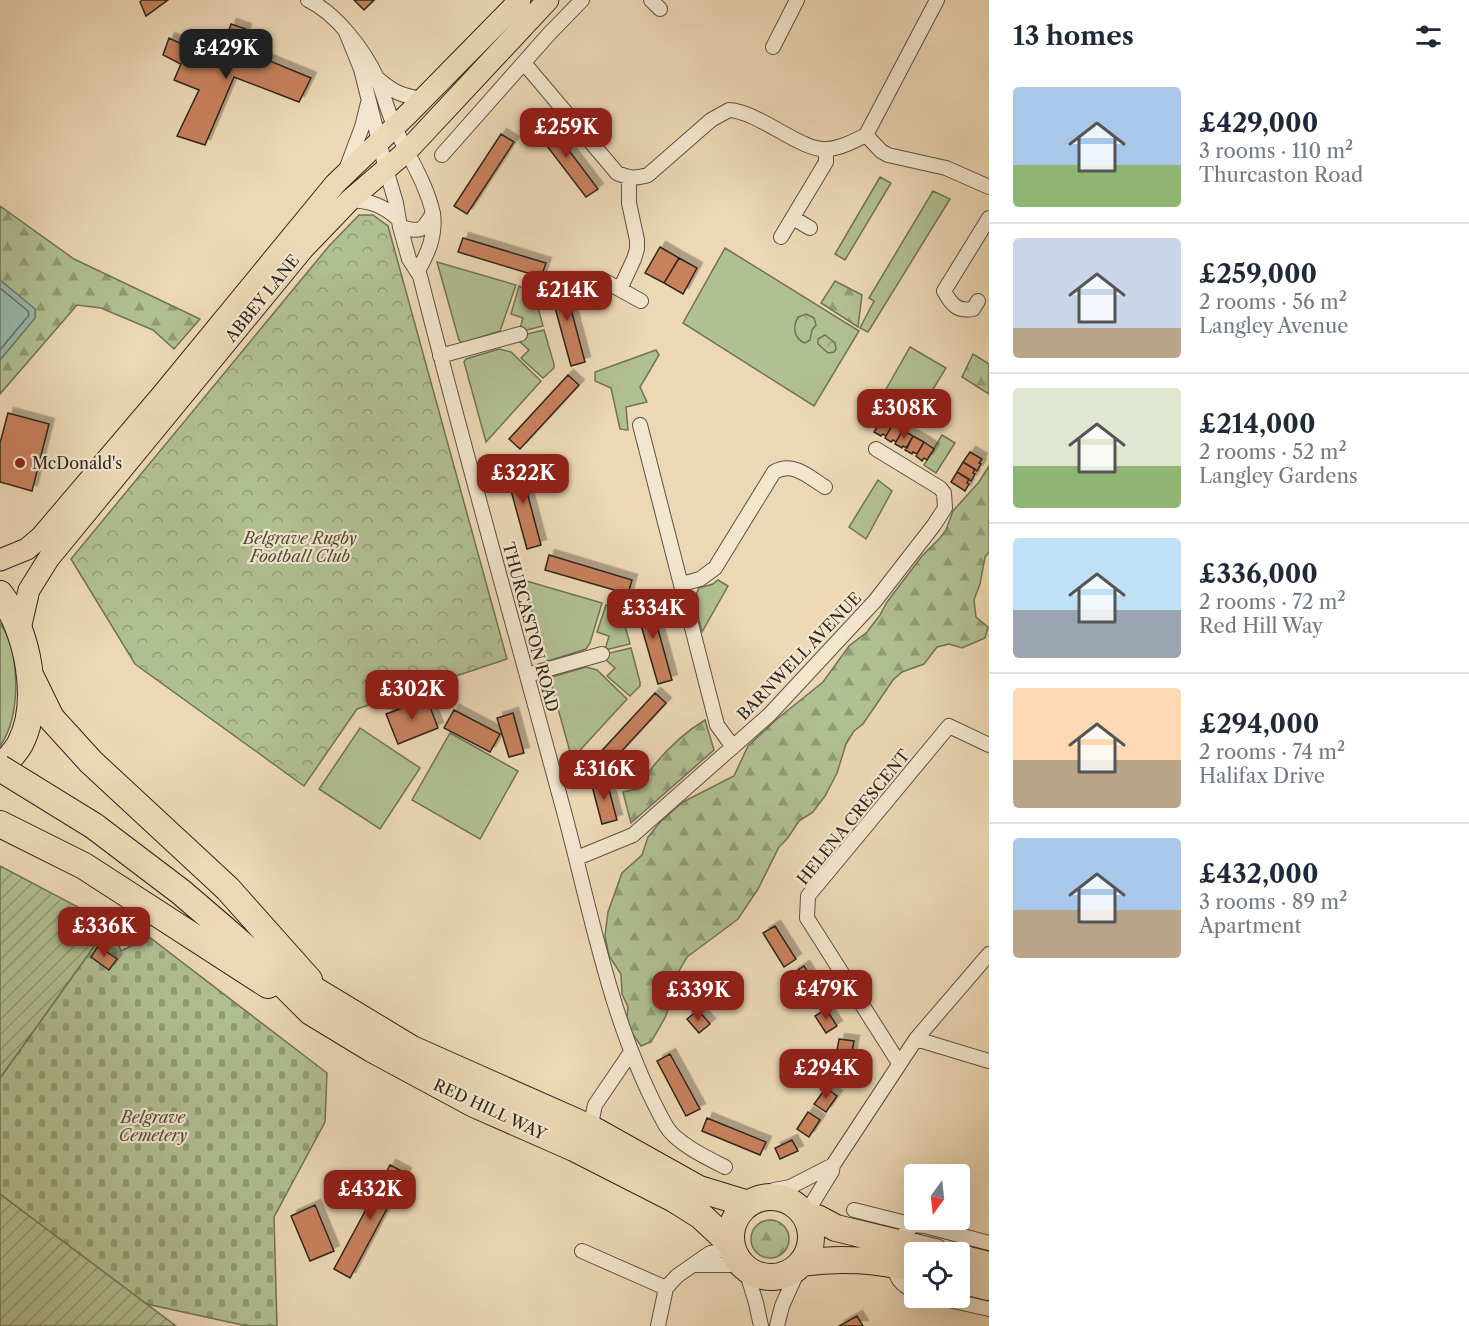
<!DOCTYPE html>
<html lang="en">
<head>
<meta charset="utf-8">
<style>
	:root { --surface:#fff; --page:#f2f2f3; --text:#1f2937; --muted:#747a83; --line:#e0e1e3; --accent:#8f2418 }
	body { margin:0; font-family:"Libre Caslon Text",serif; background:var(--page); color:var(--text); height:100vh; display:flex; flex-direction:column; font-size:22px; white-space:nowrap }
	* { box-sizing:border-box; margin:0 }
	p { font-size:20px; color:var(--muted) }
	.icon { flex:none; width:33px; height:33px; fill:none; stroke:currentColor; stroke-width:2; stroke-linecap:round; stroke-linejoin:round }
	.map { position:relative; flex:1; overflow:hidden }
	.side { display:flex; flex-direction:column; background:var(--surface); width:480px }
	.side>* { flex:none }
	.needle { width:39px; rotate:195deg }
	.fabs { position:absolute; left:904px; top:1164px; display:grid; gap:12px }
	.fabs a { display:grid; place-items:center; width:66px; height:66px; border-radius:6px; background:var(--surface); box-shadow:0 6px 24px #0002; font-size:30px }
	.price { position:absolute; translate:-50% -51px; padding:0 14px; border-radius:12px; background:var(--accent); color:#fff; font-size:20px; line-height:39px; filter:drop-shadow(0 2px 3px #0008) }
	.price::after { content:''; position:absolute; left:50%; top:36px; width:18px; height:14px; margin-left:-9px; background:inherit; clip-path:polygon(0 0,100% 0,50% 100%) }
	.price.current { background:#222; color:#fff }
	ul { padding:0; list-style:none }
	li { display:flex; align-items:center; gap:18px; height:150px; padding:0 24px }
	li+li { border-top:2px solid var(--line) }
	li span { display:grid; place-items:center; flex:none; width:168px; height:120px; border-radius:6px; color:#555 }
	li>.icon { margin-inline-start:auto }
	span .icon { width:72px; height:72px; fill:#fffc; stroke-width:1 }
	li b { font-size:26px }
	h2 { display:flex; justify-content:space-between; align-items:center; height:72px; padding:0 24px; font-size:26px }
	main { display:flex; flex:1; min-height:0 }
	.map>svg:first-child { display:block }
	.grass { fill:#b1c092; stroke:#707357; stroke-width:1.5 }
	.forest { fill:url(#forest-firs); stroke:#707357; stroke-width:1.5 }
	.cemetery { fill:url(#cemetery-stones); stroke:#707357; stroke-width:1.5 }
	.park { fill:url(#park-crowns); stroke:#707357; stroke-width:1.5 }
	.garden { fill:url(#garden-furrows); stroke:#707357; stroke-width:1.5 }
	.water { fill:#99b9b1; stroke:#6f7e75; stroke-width:1.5 }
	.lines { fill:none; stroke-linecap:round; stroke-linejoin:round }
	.shore { stroke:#647066; stroke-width:1.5 }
	.building { fill:#c8815d; stroke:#2f261c; stroke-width:1.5; filter:url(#shadow) }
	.street-casing { stroke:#5e5242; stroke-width:16 }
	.primary-casing { stroke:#2f261c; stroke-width:23 }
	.highway-casing { stroke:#2f261c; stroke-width:28 }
	.street { stroke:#f3e6cf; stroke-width:14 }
	.primary { stroke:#ecd8b5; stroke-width:21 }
	.highway { stroke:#ecd8b5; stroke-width:26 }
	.highway-bridge-casing { stroke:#2f261c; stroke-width:28; stroke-linecap:butt }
	.highway-bridge { stroke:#ecd8b5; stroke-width:26 }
	.poi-dot { fill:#8f2418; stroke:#f3e6cf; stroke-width:2 }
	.labels { text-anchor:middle; stroke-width:4.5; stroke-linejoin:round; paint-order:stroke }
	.street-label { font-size:16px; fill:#2f261c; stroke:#f3e6cf }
	.poi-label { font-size:16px; fill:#2f261c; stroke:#f3e6cf; text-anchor:start }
	.park-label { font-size:16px; font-style:italic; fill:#504c3a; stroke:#f3e6cf }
</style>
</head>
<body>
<main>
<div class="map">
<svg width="989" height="1326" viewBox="0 0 989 1326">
	<defs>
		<pattern id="forest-firs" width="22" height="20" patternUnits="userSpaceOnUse" patternTransform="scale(1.5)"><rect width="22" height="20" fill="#b1c092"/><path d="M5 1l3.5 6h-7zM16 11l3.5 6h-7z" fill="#909c76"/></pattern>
		<pattern id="cemetery-stones" width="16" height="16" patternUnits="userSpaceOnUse" patternTransform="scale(1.5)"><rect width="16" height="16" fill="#b1c092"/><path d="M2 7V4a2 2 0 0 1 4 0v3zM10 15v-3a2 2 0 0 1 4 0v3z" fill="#909c76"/></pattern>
		<pattern id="park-crowns" width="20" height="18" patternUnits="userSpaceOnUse" patternTransform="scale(1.5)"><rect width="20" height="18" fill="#b1c092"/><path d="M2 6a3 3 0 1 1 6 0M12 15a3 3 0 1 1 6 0" fill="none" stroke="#909c76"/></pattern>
		<pattern id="garden-furrows" width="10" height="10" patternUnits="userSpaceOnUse" patternTransform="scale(1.5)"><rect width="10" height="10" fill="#b1c092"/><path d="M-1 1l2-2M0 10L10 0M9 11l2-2" fill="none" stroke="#909c76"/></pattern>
		<filter id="shadow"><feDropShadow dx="5.5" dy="-5.5" stdDeviation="0" flood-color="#0004"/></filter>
	</defs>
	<rect width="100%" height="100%" fill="#ecd8b5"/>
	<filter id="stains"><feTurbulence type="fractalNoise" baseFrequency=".00333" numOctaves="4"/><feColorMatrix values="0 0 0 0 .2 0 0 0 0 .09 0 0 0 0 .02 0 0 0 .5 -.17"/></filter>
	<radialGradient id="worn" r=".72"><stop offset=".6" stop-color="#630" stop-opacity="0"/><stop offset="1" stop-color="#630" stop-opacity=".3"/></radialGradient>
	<path class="grass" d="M880,177L891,183L845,260L835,254Z
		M933,191L950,199L868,332L860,328L874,301L869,298Z
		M725,248L859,331L814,406L683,323Z
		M437,262L516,285L500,331L462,343L459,340Z
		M519,286L534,293L543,326L519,332L523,318L511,314Z
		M544,330L554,364V368L543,378L521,358L529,350L520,342L519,336Z
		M910,347L946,368L919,412L885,391Z
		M499,349L511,352L541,381L486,442L464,362L466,359Z
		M656,350L659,355L640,387L647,402L626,407L628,430L620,429L611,388L595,381V372Z
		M942,435L955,443L936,473L924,465Z
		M878,480L892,491L866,539L849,527Z
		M523,580L602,603L590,643L586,649L548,661L545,658Z
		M718,580L728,586L702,632L694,599L699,588L713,584Z
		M606,605L621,611L630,644L605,650L609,636L597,632Z
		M0,623C21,654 21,716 0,746Z
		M631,648L640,682V686L630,696L607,676L615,668L606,660L605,654Z
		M586,667L597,670L627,699L572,759L550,680L552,677Z
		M360,728L420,768L380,829L319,789Z
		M450,733L518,771L480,839L412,800Z"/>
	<path class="forest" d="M0,206L74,259L200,319L174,349L153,330L101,308L77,305L0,394V360L35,318V309L0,280Z
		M835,281L862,295L858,327L821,303Z
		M973,354L989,364V394L962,377Z
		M989,466V552L985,557L980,584L974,600L976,617L988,627L985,638L962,648L949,644L937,647L924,664L902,672L893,680L863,724L854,731L846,744L837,773L825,796L813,812L799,821L787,839L779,847L758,889L738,919L687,957L680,969L672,989L669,1007L665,1018L651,1042L641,1046L630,1030L627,1017L628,1007L622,994L621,974L609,956L605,936L608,912L622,873L642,855L648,837L661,821L683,802L734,776L748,746L777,719L823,682L849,646L867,632L880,615L887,602L922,556L940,538L946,530L953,511L979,482Z
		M705,720L714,750L631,823L623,792L636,789C654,763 678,736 705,720Z
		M751 1239a19 19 0 1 1 38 0a19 19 0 1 1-38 0Z"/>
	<path class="cemetery" d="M110,924L121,951L149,937L327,1073L325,1122L274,1217L277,1326H247L142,1303L0,1194V1078Z"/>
	<path class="park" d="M359,215H373L388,226L507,659L357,709L304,786L135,664L71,559L329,246Z
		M806,314L814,318L816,325L812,330L810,340L805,343C794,339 792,327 798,317Z
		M825,335L835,343L836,349L834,352L828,353L818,344V339Z"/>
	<path class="garden" d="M0,866L110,924L0,1078Z
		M0,1194L176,1326H0Z"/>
	<path class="water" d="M0,280L35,309V318L0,360Z"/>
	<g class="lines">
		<path class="shore" d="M0,288L28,311L29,315L0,350"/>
	</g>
	<path class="building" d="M142,0H168L146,16L140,2Z
		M354,0H374L364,10Z
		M231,24L246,29L241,49L311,78L299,102L234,77L205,145L177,136L199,90L174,80L181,64L163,55L169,38L218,61Z
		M546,120L598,189L586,197L534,129Z
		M501,134L514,142L467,214L454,206Z
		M463,238L546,263L541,277L458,252Z
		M660,247L679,258L664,283L645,273Z
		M679,258L697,268L683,294L664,283Z
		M563,279L585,362L571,366L548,282Z
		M568,375L579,385L520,449L509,439Z
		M8,413L49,424L32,491L0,482V443Z
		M883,418L893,424L886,436L883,434L881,436L874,432Z
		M893,424L903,430L896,442L893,440L891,442L885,438Z
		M903,430L913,436L907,448L903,446L902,448L895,444Z
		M913,436L924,442L917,454L913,452L912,454L905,450Z
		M924,442L934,449L927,460L924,458L922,461L916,456Z
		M970,452L982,459L979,463L981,464L977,471L963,462Z
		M519,462L541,545L527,549L504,465Z
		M963,462L975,469L973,473L975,474L971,481L957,472Z
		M957,472L969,479L967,483L969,484L965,491L951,482Z
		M549,555L632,580L628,594L545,570Z
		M649,597L672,680L658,684L634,601Z
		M655,693L666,703L607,767L596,757Z
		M427,699L438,728L398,744L386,714Z
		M454,710L500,734L490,752L444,728Z
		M513,713L524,753L509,757L497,718Z
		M606,778L617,820L602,824L591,782Z
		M775,926L796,959L784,967L763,933Z
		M98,946L117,959L109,970L91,957Z
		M804,966L825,999L814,1007L792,974Z
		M693,983L705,998L694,1007L682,991Z
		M826,1009L837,1026L826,1033L815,1016Z
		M698,1010L710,1024L699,1033L687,1019Z
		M839,1039L854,1041L847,1081L832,1079Z
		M670,1054L700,1109L686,1116L657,1061Z
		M826,1088L837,1096L826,1112L814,1104Z
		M808,1112L820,1120L809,1137L797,1129Z
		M707,1118L766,1142L760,1155L702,1131Z
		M792,1140L798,1151L780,1159L775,1148Z
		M390,1165L406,1173L350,1278L334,1269Z
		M315,1205L334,1251L310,1261L291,1216Z
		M857,1316L863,1326H839Z"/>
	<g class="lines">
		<g class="street-casing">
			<path id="street" d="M308,0C336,13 364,50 377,78C384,95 388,113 396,130C408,155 428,187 433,214C436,235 428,253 418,271
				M651,0L660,9
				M346,32L361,69L386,169L396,203L400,227L409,259L420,276C464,450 513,623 560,797C591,908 609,1024 666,1126C676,1143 707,1158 725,1167
				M773,47L797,0
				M524,63L617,173C629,178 635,179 648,175L711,120L729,110C760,112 802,152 827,149C841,148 854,141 866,135
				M377,78C393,92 402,96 423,99
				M866,135L937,0
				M866,135L881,151L888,155L946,168L989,187
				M442,155L549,34L582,0
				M347,167L362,127L368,103
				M350,200C370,201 382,205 397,218
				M793,218L810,228
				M400,227C421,232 422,232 433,213
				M781,237L826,162V149
				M601,279L641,301
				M620,289L634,259L637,249V240L629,203V178
				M978,301L973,309C957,312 951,304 944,291L989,218
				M440,356L520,334
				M640,425L717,725L733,747
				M682,584L700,579L715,568L774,472C793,461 809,477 825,487
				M527,675L602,654
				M577,858L633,835L770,714L875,601L934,525L945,508L944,493L940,488L876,449
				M916,1039L989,1061
				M899,1063L807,918L808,896L949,726L989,745
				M590,1128L595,1105L631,1052
				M769,1196L774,1190L790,1187L833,1165
				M854,1210L914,1225
				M805,1215L832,1171L833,1165L916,1039L989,954
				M901,1243L906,1231L914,1225L925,1226L989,1243
				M582,1251L666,1288
				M893,1264C897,1279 900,1285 915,1291
				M694,1265H742
				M745,1267L756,1303L761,1326
				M940,1298L989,1309
				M658,1326L666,1288L677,1276L710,1253L733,1248
				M777,1326L782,1306L800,1266"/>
		</g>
		<g class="primary-casing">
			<path id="primary" d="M0,560L27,549L41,537L161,396L335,184L407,115L520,0
				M20,629L29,590L49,558L303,249L350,200L407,151L548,0"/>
		</g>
		<g class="highway-casing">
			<path id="highway" d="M0,594C28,630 42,702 20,744C15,753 6,761 0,770
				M31,677L51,718L91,762L228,889L309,980
				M0,824L84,866L268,985
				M94,826L181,892L223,928L258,959L311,1012L372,1049L474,1104L574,1148L674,1199L701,1216L731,1244
				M283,971L412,1049L590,1128L699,1189L748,1204
				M731 1237a40 40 0 1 1 80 0a40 40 0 1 1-80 0Z
				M808,1219L817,1218L836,1228L935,1252
				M960,1258L989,1265
				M802,1263C843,1257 875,1260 915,1269
				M960,1280L989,1287"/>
		</g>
		<use href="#street" class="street"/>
		<use href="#primary" class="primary"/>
		<use href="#highway" class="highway"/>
		<g class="highway-bridge-casing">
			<path id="highway-bridge" d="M0,768L94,826"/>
		</g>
		<use href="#highway-bridge" class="highway-bridge"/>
	</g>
	<circle class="poi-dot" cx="20" cy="463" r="6"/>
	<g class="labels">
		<g class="street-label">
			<text transform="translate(262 298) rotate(-51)" y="6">ABBEY LANE</text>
			<text transform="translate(531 627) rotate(75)" y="6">THURCASTON ROAD</text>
			<text transform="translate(799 656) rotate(-46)" y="6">BARNWELL AVENUE</text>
			<text transform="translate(853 817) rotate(-51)" y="6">HELENA CRESCENT</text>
			<text transform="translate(490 1109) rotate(25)" y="6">RED HILL WAY</text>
		</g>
		<g class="poi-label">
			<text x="32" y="469">McDonald's</text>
		</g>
		<g class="park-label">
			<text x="300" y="544">Belgrave Rugby<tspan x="300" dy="18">Football Club</tspan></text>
			<text x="153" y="1123">Belgrave<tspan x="153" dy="18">Cemetery</tspan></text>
		</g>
	</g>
	<rect width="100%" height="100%" filter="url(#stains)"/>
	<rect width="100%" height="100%" fill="url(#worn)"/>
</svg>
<div class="fabs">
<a><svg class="needle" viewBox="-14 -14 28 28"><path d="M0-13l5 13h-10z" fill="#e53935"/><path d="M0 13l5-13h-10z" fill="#747a83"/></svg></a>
<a><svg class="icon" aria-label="locate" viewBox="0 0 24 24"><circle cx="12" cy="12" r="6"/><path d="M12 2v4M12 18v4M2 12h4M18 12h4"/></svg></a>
</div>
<b class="price current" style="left:226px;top:80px">£429K</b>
<b class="price" style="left:566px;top:159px">£259K</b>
<b class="price" style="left:567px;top:322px">£214K</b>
<b class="price" style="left:904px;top:440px">£308K</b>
<b class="price" style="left:523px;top:505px">£322K</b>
<b class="price" style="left:653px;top:640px">£334K</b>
<b class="price" style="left:412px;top:721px">£302K</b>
<b class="price" style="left:604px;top:801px">£316K</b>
<b class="price" style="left:104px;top:958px">£336K</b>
<b class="price" style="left:826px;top:1021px">£479K</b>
<b class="price" style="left:698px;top:1022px">£339K</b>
<b class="price" style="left:826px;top:1100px">£294K</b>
<b class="price" style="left:370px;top:1221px">£432K</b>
</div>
<section class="side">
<h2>13 homes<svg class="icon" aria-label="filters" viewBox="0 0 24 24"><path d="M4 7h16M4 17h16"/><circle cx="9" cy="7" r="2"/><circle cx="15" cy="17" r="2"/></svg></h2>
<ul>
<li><span style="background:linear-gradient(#a9c7e8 65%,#8fb573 0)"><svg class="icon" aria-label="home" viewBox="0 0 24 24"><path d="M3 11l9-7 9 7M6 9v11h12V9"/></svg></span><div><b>£429,000</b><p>3 rooms · 110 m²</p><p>Thurcaston Road</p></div></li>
<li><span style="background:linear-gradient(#c9d6e8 75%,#b9a48a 0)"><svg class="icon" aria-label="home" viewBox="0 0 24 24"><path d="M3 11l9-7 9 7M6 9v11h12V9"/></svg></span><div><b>£259,000</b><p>2 rooms · 56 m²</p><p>Langley Avenue</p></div></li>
<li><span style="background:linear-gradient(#dfe7d0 65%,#8fb573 0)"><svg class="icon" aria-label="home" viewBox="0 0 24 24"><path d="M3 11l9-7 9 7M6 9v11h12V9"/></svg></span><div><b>£214,000</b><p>2 rooms · 52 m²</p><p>Langley Gardens</p></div></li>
<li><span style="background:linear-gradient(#bfe0f5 60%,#9aa5b1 0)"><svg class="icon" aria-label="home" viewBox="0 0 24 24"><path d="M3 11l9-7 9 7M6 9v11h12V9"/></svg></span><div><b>£336,000</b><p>2 rooms · 72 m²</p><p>Red Hill Way</p></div></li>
<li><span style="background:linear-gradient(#ffd9b3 60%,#b9a48a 0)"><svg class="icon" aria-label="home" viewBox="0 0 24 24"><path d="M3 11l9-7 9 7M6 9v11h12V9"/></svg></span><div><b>£294,000</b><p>2 rooms · 74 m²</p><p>Halifax Drive</p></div></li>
<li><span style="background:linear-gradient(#a9c7e8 60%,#b9a48a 0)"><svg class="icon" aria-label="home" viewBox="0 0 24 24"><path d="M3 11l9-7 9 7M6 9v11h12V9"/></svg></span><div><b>£432,000</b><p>3 rooms · 89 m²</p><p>Apartment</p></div></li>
</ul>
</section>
</main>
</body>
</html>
